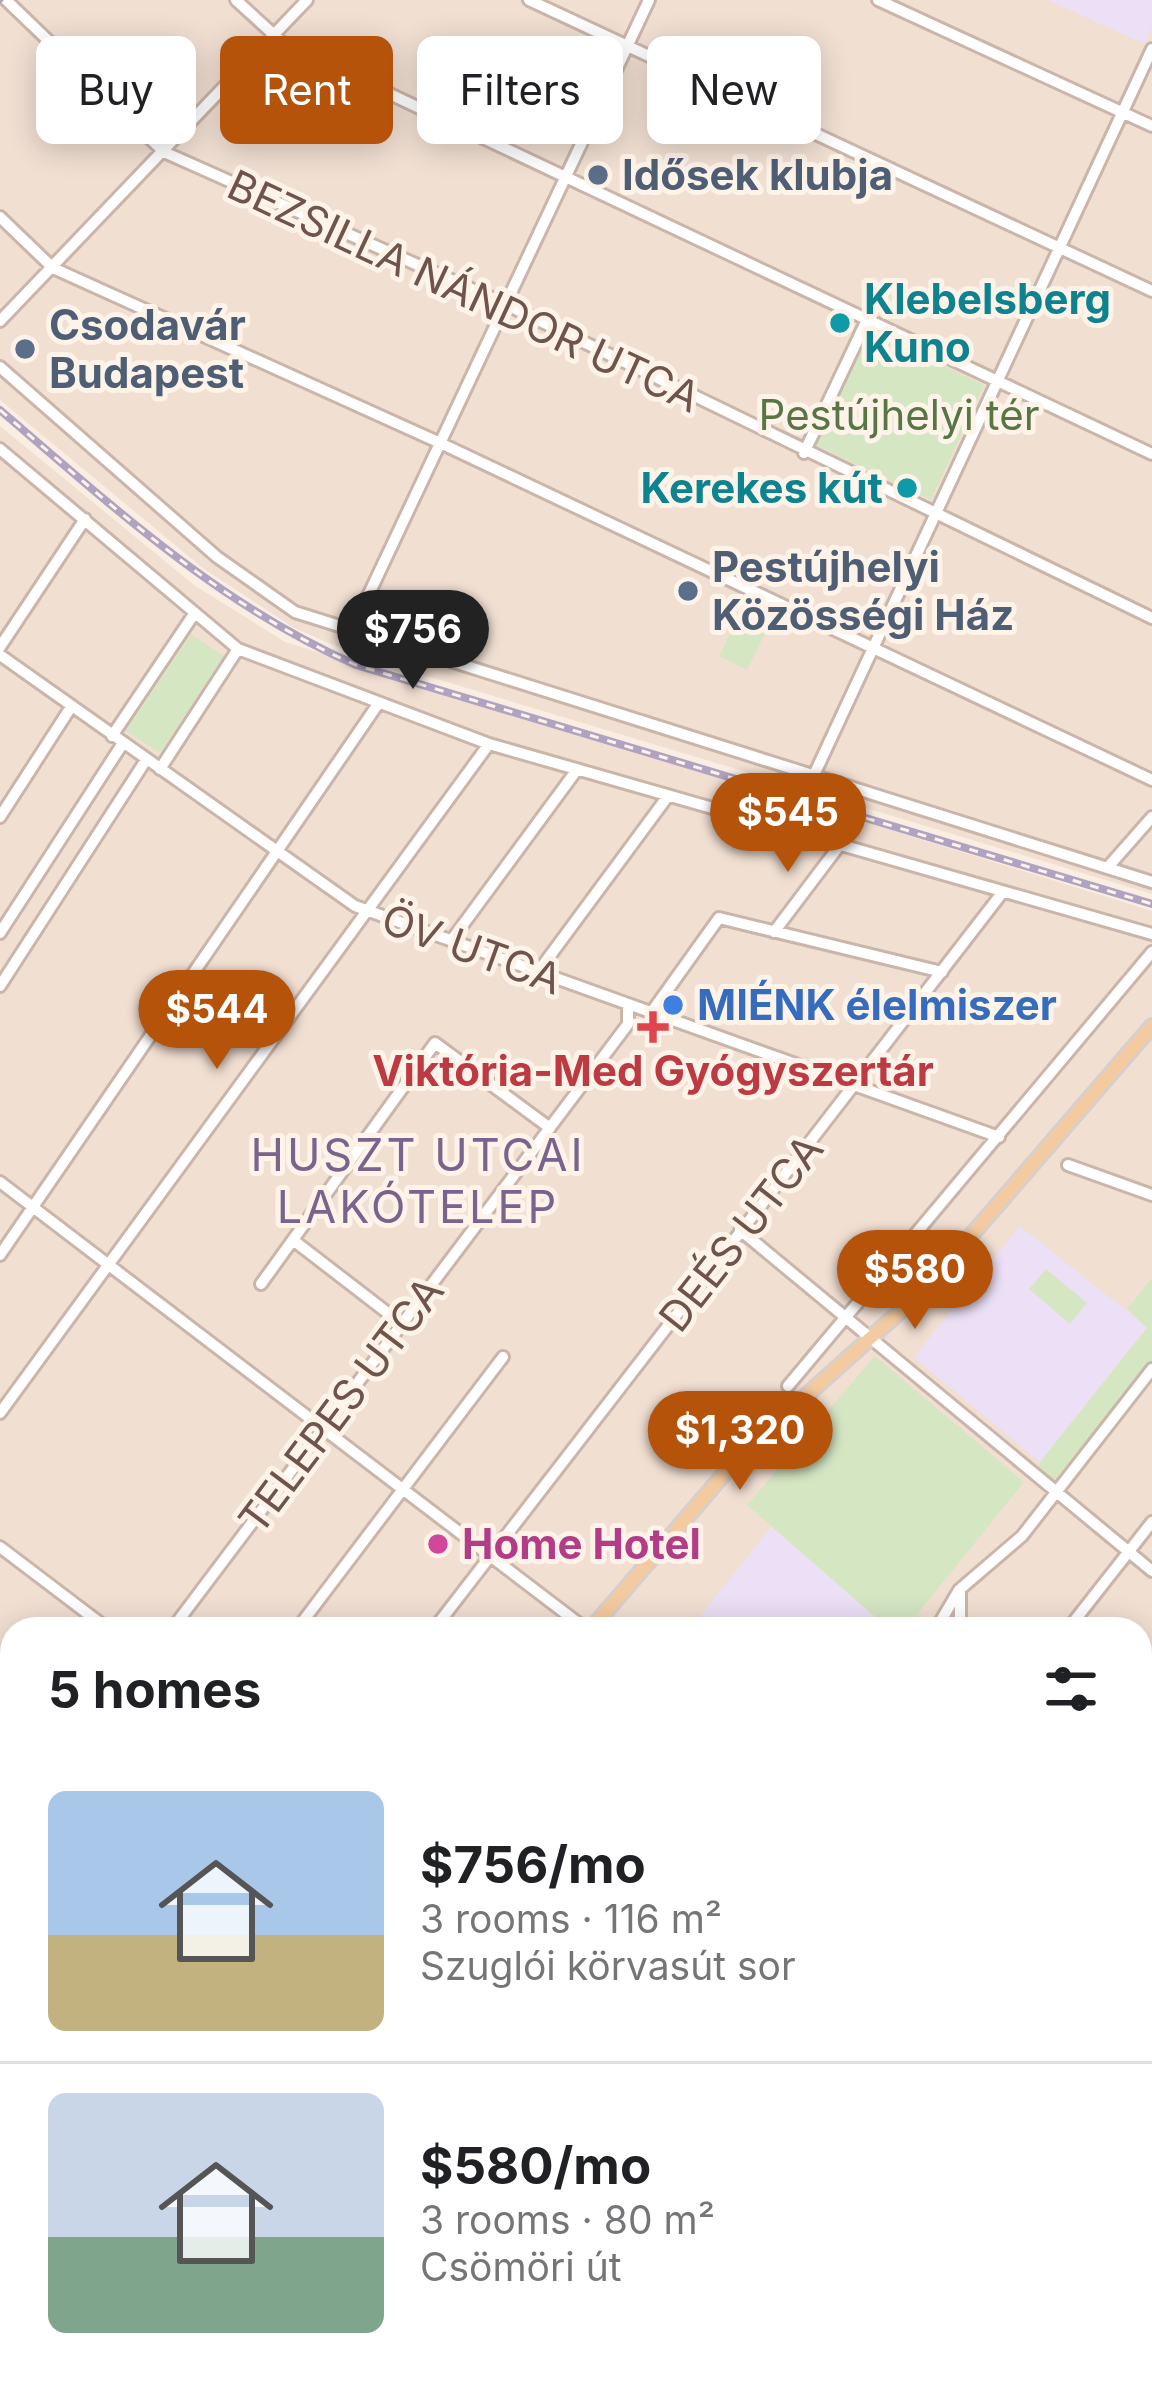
<!DOCTYPE html>
<html lang="en">
<head>
<meta charset="utf-8">
<style>
	:root { --surface:#fff; --page:#f2f2f2; --text:#202124; --muted:#757577; --line:#e0e0e0; --accent:#b45309 }
	body { margin:0; font-family:Inter,sans-serif; background:var(--page); color:var(--text); height:100vh; display:flex; flex-direction:column; font-size:45px; white-space:nowrap }
	* { box-sizing:border-box; margin:0 }
	p { font-size:39px; color:var(--muted) }
	.icon { flex:none; width:66px; height:66px; fill:none; stroke:currentColor; stroke-width:2; stroke-linecap:round; stroke-linejoin:round }
	.map { position:relative; flex:1; overflow:hidden }
	.side { position:absolute; left:0px; top:1617px; width:1152px; height:771px; display:flex; flex-direction:column; background:var(--surface); border-radius:36px 36px 0 0; box-shadow:0 6px 30px #0003 }
	.side>* { flex:none }
	.hud { position:absolute; left:36px; top:36px; width:1080px; height:108px; display:flex; gap:24px }
	.price { position:absolute; translate:-50% -102px; padding:0 27px; border-radius:42px; background:var(--accent); color:#fff; font-size:39px; line-height:78px; filter:drop-shadow(0 3px 6px #0008) }
	.price::after { content:''; position:absolute; left:50%; top:72px; width:36px; height:27px; margin-left:-18px; background:inherit; clip-path:polygon(0 0,100% 0,50% 100%) }
	.price.on { background:#222; color:#fff }
	ul { padding:0; list-style:none }
	li { display:flex; align-items:center; gap:36px; height:300px; padding:0 48px }
	li+li { border-top:3px solid var(--line) }
	li span { display:grid; place-items:center; flex:none; width:336px; height:240px; border-radius:18px; color:#555 }
	li>.icon { margin-inline-start:auto }
	span .icon { width:144px; height:144px; fill:#fffc; stroke-width:1 }
	li b { font-size:51px }
	h2 { display:flex; justify-content:space-between; align-items:center; height:144px; padding:0 48px; font-size:51px }
	.tag { padding:0 42px; border-radius:18px; background:var(--surface); box-shadow:0 6px 30px #0003; font-size:42px; line-height:108px }
	.tag.on { background:var(--accent); color:#fff }
	.map>svg:first-child { display:block }
	.residential { fill:#f1dfd2 }
	.education { fill:#ebe0f6 }
	.green { fill:#d5e6c3 }
	.lines { fill:none; stroke-linecap:round; stroke-linejoin:round }
	.stream { stroke:#a0d1d3; stroke-width:3 }
	.minor-casing { stroke:#cab5aa; stroke-width:16 }
	.major-casing { stroke:#d7cfcd; stroke-width:18 }
	.minor { stroke:#fff; stroke-width:10 }
	.major { stroke:#f4cba0; stroke-width:12 }
	.tram { stroke:#b0a3c2; stroke-width:3 }
	.rail-casing { stroke:#b0a3c2; stroke-width:8 }
	.rail { stroke:#fdf3e9; stroke-width:3; stroke-dasharray:9; stroke-linecap:butt }
	.service-dot { fill:#5c6f8a; stroke:#fdf3e9; stroke-width:4.5 }
	.culture-dot { fill:#0f9aa8; stroke:#fdf3e9; stroke-width:4.5 }
	.shop-dot { fill:#3f7fe0; stroke:#fdf3e9; stroke-width:4.5 }
	.health-dot { fill:#e0444e; stroke:#fdf3e9; stroke-width:4.5 }
	.hotel-dot { fill:#d1479c; stroke:#fdf3e9; stroke-width:4.5 }
	.labels { text-anchor:middle; stroke-width:10; stroke-linejoin:round; paint-order:stroke }
	.service-label { font-size:42px; font-weight:bold; fill:#4e5e75; stroke:#fdf3e9; text-anchor:start }
	.street-label { font-size:42px; fill:#70544b; stroke:#fdf3e9 }
	.culture-label { font-size:42px; font-weight:bold; fill:#0d838f; stroke:#fdf3e9; text-anchor:start }
	.park-label { font-size:42px; fill:#587544; stroke:#fdf3e9 }
	.shop-label { font-size:42px; font-weight:bold; fill:#366cbe; stroke:#fdf3e9; text-anchor:start }
	.health-label { font-size:42px; font-weight:bold; fill:#be3a42; stroke:#fdf3e9 }
	.hotel-label { font-size:42px; font-weight:bold; fill:#b23c85; stroke:#fdf3e9; text-anchor:start }
	.neighbourhood-label { font-size:45px; letter-spacing:3px; fill:#7a638c; stroke:#fdf3e9 }
</style>
</head>
<body>
<div class="map">
<svg width="1152" height="2387" viewBox="0 0 1152 2387">
	<rect width="100%" height="100%" fill="#faeee3"/>
	<path class="residential" d="M0,0H1152V894L357,655L294,628L204,569L0,400Z
		M0,426L194,585L285,642L1152,911V2275L1140,2277V1629H12V1879L0,1870Z
		M0,1900L12,1910V2376H1006L1015,2387H0Z"/>
	<path class="education" d="M1048,0H1152V27L1145,44Z
		M1020,1226L1147,1327L1040,1462L914,1357Z
		M772,1526L889,1629H690Z"/>
	<path class="green" d="M867,330L984,385L931,500L814,444Z
		M745,603L773,617L747,670L719,656Z
		M191,634L224,656L160,753L126,731Z
		M1046,1269L1087,1303L1070,1324L1029,1289Z
		M1152,1278V1364L1054,1482L1039,1470L1040,1462L1147,1328L1127,1309Z
		M875,1356L1024,1482L905,1629H889L747,1505Z
		M1141,2319L1152,2356V2387H1050L1079,2376H1140Z"/>
	<g class="lines">
		<path class="stream" d="M0,1882L12,1891
			M1140,2285L1152,2283"/>
		<g class="minor-casing">
			<path id="minor" d="M6,0L164,152L503,303L1152,618
				M236,0L284,44L1152,454
				M529,0L1152,291
				M878,0L1152,126
				M0,217L53,268L438,442L1152,780
				M0,321L307,0
				M0,367L217,557L295,612L1152,882
				M0,449L238,649L489,744L1152,934
				M804,453L866,322
				M352,630L649,0
				M0,647L85,519
				M0,655L355,906L999,1137
				M112,736L194,614
				M160,769L238,649
				M814,775L1152,49
				M0,817L71,707
				M1108,867L1152,817
				M774,932L839,846
				M0,933L123,743
				M451,941L576,771
				M538,972L668,796
				M0,986L146,760
				M651,1013L719,918L942,972
				M1068,1165L1152,1195
				M0,1182L586,1629
				M740,1230L1152,1571
				M293,1240L402,1324
				M0,1255L378,704
				M261,1284L435,1043L550,1128
				M788,1386L1152,952
				M0,1413L489,744
				M0,1547L108,1629
				M960,1593V1629
				M172,1629L628,1024V1005
				M297,1629L503,1357
				M434,1629L1002,893
				M936,1629L959,1590L1022,1536L1152,1369
				M1068,1629L1152,1522
				M1140,1708L1152,1693
				M0,1857L12,1841
				M0,1859L12,1870
				M0,1908L12,1917
				M1140,1974L1152,1959
				M1140,2013L1152,2021
				M0,2104L12,2089
				M1140,2267L1152,2263
				M637,2376L652,2387
				M999,2376L1008,2387
				M356,2387L363,2376
				M458,2387L477,2376
				M525,2387L543,2376
				M604,2387L613,2376"/>
		</g>
		<g class="major-casing">
			<path id="major" d="M591,1629L742,1453L924,1290L1152,1026
				M0,2328L12,2313
				M0,2366L12,2353"/>
		</g>
		<use href="#minor" class="minor"/>
		<use href="#major" class="major"/>
		<path class="tram" d="M0,2L2,0"/>
		<g class="rail-casing">
			<path id="rail" d="M0,410C112,506 219,605 356,665L1152,904"/>
		</g>
		<use href="#rail" class="rail"/>
	</g>
	<g class="service-dot">
		<circle cx="598" cy="175" r="12"/>
		<circle cx="25" cy="349" r="12"/>
		<circle cx="688" cy="591" r="12"/>
	</g>
	<g class="culture-dot">
		<circle cx="840" cy="323" r="12"/>
		<circle cx="907" cy="488" r="12"/>
	</g>
	<circle class="shop-dot" cx="673" cy="1005" r="12"/>
	<path class="health-dot" d="M647 1009h12v12h12v12h-12v12h-12v-12h-12v-12h12z"/>
	<circle class="hotel-dot" cx="438" cy="1544" r="12"/>
	<g class="labels">
		<g class="service-label">
			<text x="622" y="190">Idősek klubja</text>
			<text x="49" y="340">Csodavár<tspan x="49" dy="48">Budapest</tspan></text>
			<text x="712" y="582">Pestújhelyi<tspan x="712" dy="48">Közösségi Ház</tspan></text>
		</g>
		<g class="street-label">
			<text transform="translate(464 291) rotate(25)" y="15">BEZSILLA NÁNDOR UTCA</text>
			<text transform="translate(472 949) rotate(20)" y="15">ÖV UTCA</text>
			<text transform="translate(741 1233) rotate(-52)" y="15">DEÉS UTCA</text>
			<text transform="translate(341 1405) rotate(-53)" y="15">TELEPES UTCA</text>
		</g>
		<g class="culture-label">
			<text x="864" y="314">Klebelsberg<tspan x="864" dy="48">Kuno</tspan></text>
			<text x="883" y="503" text-anchor="end">Kerekes kút</text>
		</g>
		<g class="park-label">
			<text x="899" y="430">Pestújhelyi tér</text>
		</g>
		<g class="shop-label">
			<text x="697" y="1020">MIÉNK élelmiszer</text>
		</g>
		<g class="health-label">
			<text x="653" y="1086">Viktória-Med Gyógyszertár</text>
		</g>
		<g class="hotel-label">
			<text x="462" y="1559">Home Hotel</text>
		</g>
		<g class="neighbourhood-label">
			<text x="418" y="1171">HUSZT UTCAI<tspan x="418" dy="52">LAKÓTELEP</tspan></text>
		</g>
	</g>
</svg>
<b class="price on" style="left:413px;top:692px">$756</b>
<b class="price" style="left:788px;top:875px">$545</b>
<b class="price" style="left:217px;top:1072px">$544</b>
<b class="price" style="left:915px;top:1332px">$580</b>
<b class="price" style="left:740px;top:1493px">$1,320</b>
<div class="hud">
<a class="tag">Buy</a>
<a class="tag on">Rent</a>
<a class="tag">Filters</a>
<a class="tag">New</a>
</div>
<section class="side">
<h2>5 homes<svg class="icon" aria-label="filters" viewBox="0 0 24 24"><path d="M4 7h16M4 17h16"/><circle cx="9" cy="7" r="2"/><circle cx="15" cy="17" r="2"/></svg></h2>
<ul>
<li><span style="background:linear-gradient(#a9c7e8 60%,#c2b280 0)"><svg class="icon" aria-label="home" viewBox="0 0 24 24"><path d="M3 11l9-7 9 7M6 9v11h12V9"/></svg></span><div><b>$756/mo</b><p>3 rooms · 116 m²</p><p>Szuglói körvasút sor</p></div></li>
<li><span style="background:linear-gradient(#c9d6e8 60%,#7fa58c 0)"><svg class="icon" aria-label="home" viewBox="0 0 24 24"><path d="M3 11l9-7 9 7M6 9v11h12V9"/></svg></span><div><b>$580/mo</b><p>3 rooms · 80 m²</p><p>Csömöri út</p></div></li>
</ul>
</section>
</div>
</body>
</html>
